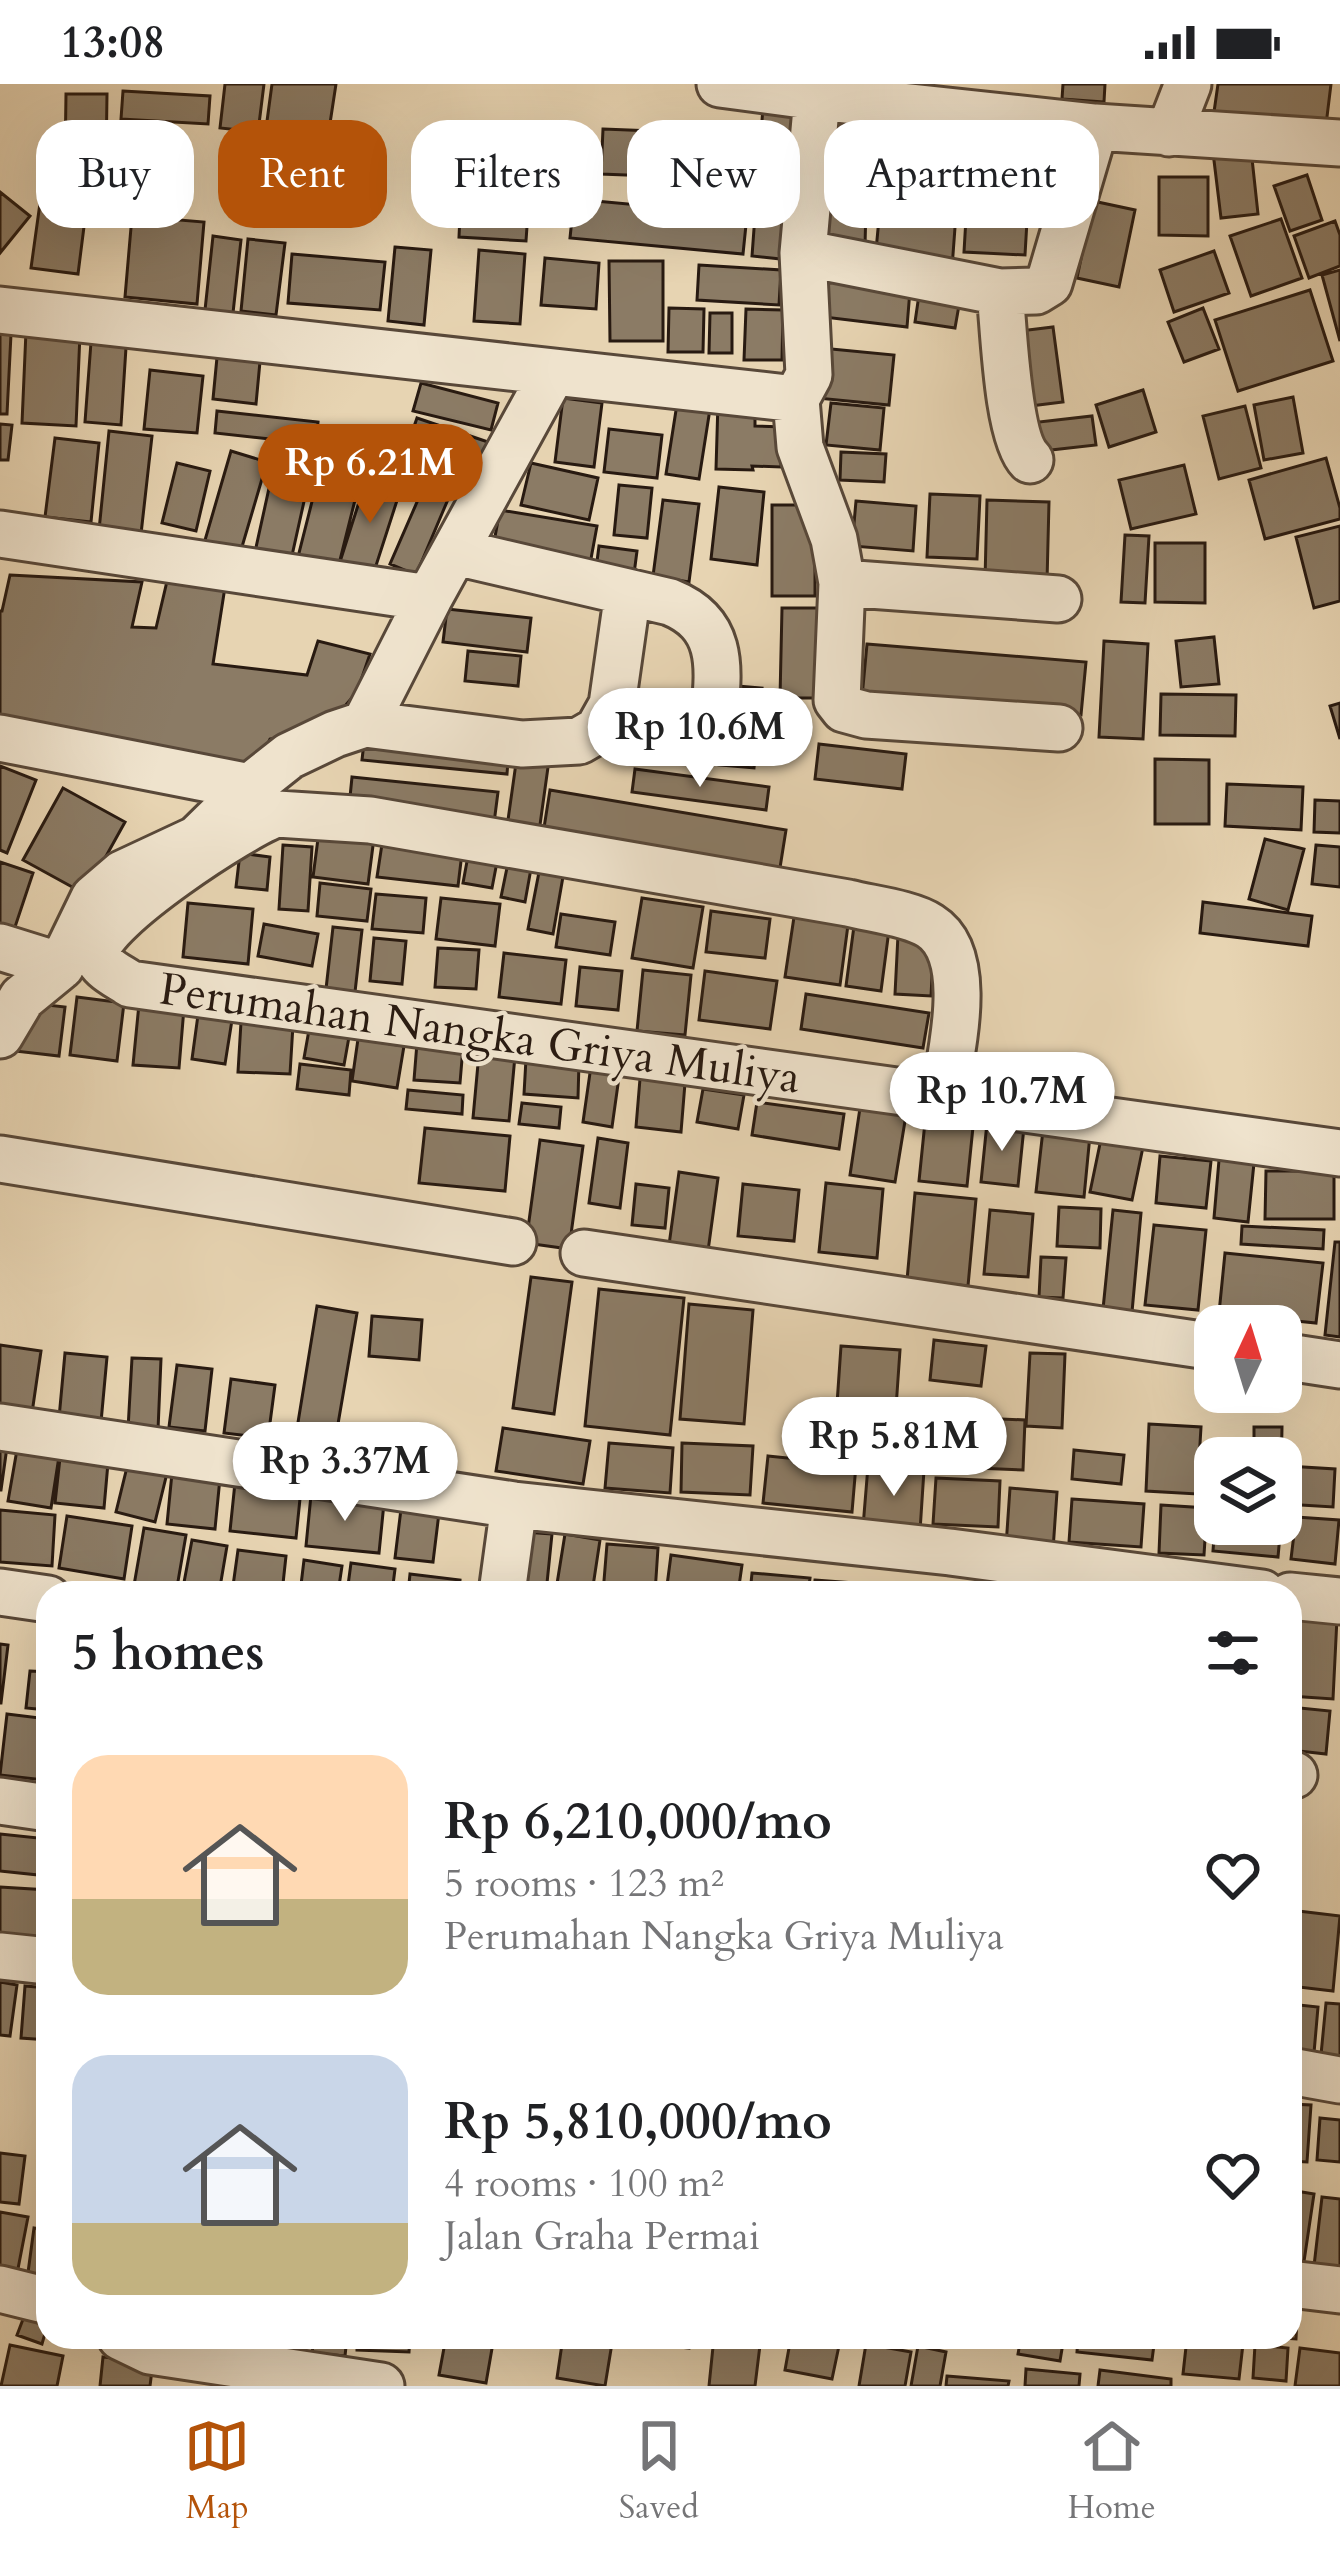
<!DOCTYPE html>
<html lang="en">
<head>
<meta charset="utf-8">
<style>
	:root { --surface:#fff; --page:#f2f2f2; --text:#202124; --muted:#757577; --line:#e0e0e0; --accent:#b45309 }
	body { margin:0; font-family:Cardo,serif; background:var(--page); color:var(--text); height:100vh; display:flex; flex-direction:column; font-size:45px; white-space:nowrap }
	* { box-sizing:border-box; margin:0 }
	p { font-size:39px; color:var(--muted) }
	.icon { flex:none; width:66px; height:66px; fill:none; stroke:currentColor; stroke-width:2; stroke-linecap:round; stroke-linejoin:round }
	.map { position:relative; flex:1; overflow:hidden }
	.details { position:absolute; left:36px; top:1497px; width:1266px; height:768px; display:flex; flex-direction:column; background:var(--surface); border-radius:36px; box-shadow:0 12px 48px #0002 }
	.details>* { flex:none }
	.hud { position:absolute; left:36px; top:36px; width:1269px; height:108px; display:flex; gap:24px }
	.needle { width:78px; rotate:4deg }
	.fabs { position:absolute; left:1194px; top:1221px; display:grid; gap:24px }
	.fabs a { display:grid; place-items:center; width:108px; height:108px; border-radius:24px; background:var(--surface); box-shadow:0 12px 48px #0002; font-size:60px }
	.price { position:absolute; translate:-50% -102px; padding:0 27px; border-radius:42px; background:#fff; color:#222; font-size:39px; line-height:78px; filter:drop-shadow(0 3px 6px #0008) }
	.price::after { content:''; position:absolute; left:50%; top:72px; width:36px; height:27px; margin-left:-18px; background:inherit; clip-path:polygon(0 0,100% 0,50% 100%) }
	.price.selected { background:var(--accent); color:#fff }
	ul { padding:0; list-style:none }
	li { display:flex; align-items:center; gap:36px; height:300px; padding:0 36px }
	li span { display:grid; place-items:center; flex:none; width:336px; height:240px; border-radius:36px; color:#555 }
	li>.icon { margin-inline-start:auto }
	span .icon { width:144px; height:144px; fill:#fffc; stroke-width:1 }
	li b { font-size:51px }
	h2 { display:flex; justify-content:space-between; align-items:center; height:144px; padding:0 36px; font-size:51px }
	.pill { padding:0 42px; border-radius:36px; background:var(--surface); box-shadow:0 12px 48px #0002; font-size:42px; line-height:108px }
	.pill.selected { background:var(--accent); color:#fff }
	.status { display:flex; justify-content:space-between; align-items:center; height:84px; padding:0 60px; background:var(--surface); direction:ltr }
	.status svg { height:33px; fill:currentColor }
	.menu { display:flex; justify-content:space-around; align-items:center; height:168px; border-top:3px solid var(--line); background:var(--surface); font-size:33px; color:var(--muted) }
	.menu a { display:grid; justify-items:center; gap:6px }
	.menu .selected { color:var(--accent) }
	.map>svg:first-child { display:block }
	.building { fill:#8b7b65; stroke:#281a11; stroke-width:3 }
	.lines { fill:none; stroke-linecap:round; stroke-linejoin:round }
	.street-casing { stroke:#584839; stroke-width:51 }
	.street { stroke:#efe3cd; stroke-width:45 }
	.labels { text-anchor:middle; stroke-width:9; stroke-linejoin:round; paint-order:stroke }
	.street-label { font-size:45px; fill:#281a11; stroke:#efe3cd }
</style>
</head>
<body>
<div class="status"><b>13:08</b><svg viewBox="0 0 49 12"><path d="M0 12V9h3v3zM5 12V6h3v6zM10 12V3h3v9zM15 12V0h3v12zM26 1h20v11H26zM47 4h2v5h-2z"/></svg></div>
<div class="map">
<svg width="1340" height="2302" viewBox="0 0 1340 2302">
	<rect width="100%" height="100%" fill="#e7d4b2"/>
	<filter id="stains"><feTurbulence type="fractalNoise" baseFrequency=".00167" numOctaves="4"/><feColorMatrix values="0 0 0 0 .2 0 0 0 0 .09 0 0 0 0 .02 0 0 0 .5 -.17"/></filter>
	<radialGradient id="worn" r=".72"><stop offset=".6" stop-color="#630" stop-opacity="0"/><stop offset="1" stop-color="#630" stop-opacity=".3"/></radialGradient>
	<path class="building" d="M225,0H264L258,48L220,44Z
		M272,0H336L327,59L265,52Z
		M1063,0H1105L1104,18L1062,15Z
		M1218,0H1331L1326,41L1214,28Z
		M123,7L210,12L208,40L121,35Z
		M66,10H107L106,79L65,78Z
		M763,23L802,26L790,176L752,172Z
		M870,32L937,37L936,61L869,57Z
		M966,34L1031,40L1023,115L958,108Z
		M829,42H851L850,101L828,100Z
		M603,45L653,47L651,92L601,90Z
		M1250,56L1258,130L1221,134L1212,60Z
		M869,57L944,68L938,117L862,107Z
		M254,76L364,84L360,136L250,128Z
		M1307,91L1322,136L1290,147L1274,102Z
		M1159,93H1208V152L1159,151Z
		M0,108L30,132L0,169Z
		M461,110L529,114L526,157L459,153Z
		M41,112L87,119L78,190L31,184Z
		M574,115L747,131L743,170L570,154Z
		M967,117L1028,120L1025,171L964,168Z
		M1093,117L1135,126L1119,203L1077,194Z
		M829,121L866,122L865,162L828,161Z
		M880,124L956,130L952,184L875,177Z
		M132,132L204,138L197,220L125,213Z
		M1281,135L1302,194L1251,212L1230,152Z
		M1335,137L1340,151V182L1309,194L1294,152Z
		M213,152L241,156L233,229L205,226Z
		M248,155L285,159L276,231L241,227Z
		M395,163L431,166L424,241L388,237Z
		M479,166L525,170L520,240L474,237Z
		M1214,167L1229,209L1174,228L1160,186Z
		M292,170L385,178L380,226L288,219Z
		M545,174L599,179L596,225L541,221Z
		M609,177H663V257H610Z
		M699,181L781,186L779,221L697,216Z
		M1340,186V257L1322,191Z
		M828,195L910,206L907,243L824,233Z
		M920,204L961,210L955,244L915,238Z
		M1310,206L1333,277L1238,307L1215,236Z
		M669,224L704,225L703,268H668Z
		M1203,224L1219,265L1184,278L1168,238Z
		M746,225L783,226L782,276H744Z
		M710,229H732V269H709Z
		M1053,243L1063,318L1022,323L1012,248Z
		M92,245L127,248L121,341L85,338Z
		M26,247L80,250L76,342L22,339Z
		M0,249L11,250L7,330H0Z
		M218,263L261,267L256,320L213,315Z
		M821,264L894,271L889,321L817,314Z
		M150,286L203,292L197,349L144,345Z
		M421,299L498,319L491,346L413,327Z
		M1143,306L1156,348L1109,363L1096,321Z
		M1293,313L1303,369L1264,376L1254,321Z
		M563,314L602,319L594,383L555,378Z
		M718,318L755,320V342L783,343L781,383L752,382L753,386L716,385Z
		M831,319L884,324L880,366L826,361Z
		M677,320L710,325L699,395L666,390Z
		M1245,322L1261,384L1219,395L1203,332Z
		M217,327L318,338L316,360L215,349Z
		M1092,332L1096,361L1033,368L1030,339Z
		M417,334L488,358L473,404L401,380Z
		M0,340L12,341L8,376H0Z
		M609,345L662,351L657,394L604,388Z
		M109,347L152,352L141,450L99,446Z
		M55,354L99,359L91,438L45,433Z
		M231,367L267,378L239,473L203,463Z
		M841,368L886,370L884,398L840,396Z
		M1326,374L1340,424V435L1265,455L1249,396Z
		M322,378L362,388L338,484L298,473Z
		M177,379L210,387L196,447L162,439Z
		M531,379L598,394L589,436L521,421Z
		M1184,381L1196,430L1131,445L1119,396Z
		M273,386L309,395L291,476L255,468Z
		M368,390L402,401L372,494L338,484Z
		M619,401L652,404L647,454L614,451Z
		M424,402L449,413L416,491L390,480Z
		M719,403L764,408L757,481L711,475Z
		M930,410L980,412L977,475L927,473Z
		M663,416L699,420L689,498L653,492Z
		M987,416L1049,418L1047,498L985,496Z
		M856,417L916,422L913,467L852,462Z
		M772,421H815V512H772Z
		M500,426L597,442L588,491L491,474Z
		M1340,442V517L1314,524L1296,453Z
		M1125,451L1149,452L1145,519L1121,518Z
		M1155,459H1205V519L1155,518Z
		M599,462L637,467L634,490L596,485Z
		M10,491L142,498L132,543L156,544L168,493L225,503L213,580L307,591L318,557L370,570L357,608L325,645L270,655L255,689L0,645V527H2Z
		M782,524H826L824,614H780Z
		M447,525L531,534L527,568L443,558Z
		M1214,553L1219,600L1181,603L1176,557Z
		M1104,557L1148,560L1143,655L1099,653Z
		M867,560L1086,578L1081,631L862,613Z
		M468,567L521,572L518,602L465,597Z
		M726,601L762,604L754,684L719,681Z
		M1161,610L1236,611L1235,652L1160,651Z
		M1340,619V655L1330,622Z
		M365,649L509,664L507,690L362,676Z
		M819,660L906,670L902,705L815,695Z
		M517,672L549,676L539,748L507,743Z
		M1155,675L1209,676V740H1155Z
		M0,682L36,696L7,769L0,766Z
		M635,685L769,703L766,726L632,708Z
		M352,693L498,708L494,739L349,723Z
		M1227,700L1303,703L1301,746L1225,742Z
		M63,704L125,738L85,810L23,776Z
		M550,706L786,746L779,790L543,750Z
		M1315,716L1340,717V749L1314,748Z
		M319,747L374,754L368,800L313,793Z
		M1265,755L1304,765L1288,826L1249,815Z
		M382,760L462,769L458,802L377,793Z
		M283,761L312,763L308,827L279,825Z
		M1316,761L1340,763V803L1312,800Z
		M240,769L270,773L267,806L236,803Z
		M468,772L497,778L492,804L463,799Z
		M509,774L532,779L525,818L501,813Z
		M0,778L33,789L14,846L0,842Z
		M540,783L564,787L553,850L528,845Z
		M320,799L371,805L367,837L317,832Z
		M376,810L426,814L423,849L372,845Z
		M441,814L500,820L495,862L436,855Z
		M642,814L703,823L693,884L632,874Z
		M1203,818L1312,832L1308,862L1200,849Z
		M188,819L253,825L248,880L183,873Z
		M711,827L770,835L765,874L706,868Z
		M561,830L615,838L610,871L556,863Z
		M794,833L848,841L840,901L785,893Z
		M264,840L318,850L312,882L258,872Z
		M854,842L889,846L881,907L846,902Z
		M333,843L362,846L355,908L326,905Z
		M898,851L934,853L931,912L895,910Z
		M374,854L406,857L402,900L370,897Z
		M438,864L479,866L476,905L435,903Z
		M504,869L566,876L561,920L499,913Z
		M580,883L622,887L618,926L576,922Z
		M643,886L691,891L685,951L637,947Z
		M705,887L777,897L770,945L699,936Z
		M806,910L929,929L923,964L801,945Z
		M77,913L124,919L117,977L70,971Z
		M21,918L65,923L59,972L15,967Z
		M139,920L184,924L179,984L133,981Z
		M312,929L352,936L344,981L304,974Z
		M198,931L232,936L225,980L192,975Z
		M241,938L293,941L290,990L238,988Z
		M358,955L404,962L397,1004L352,997Z
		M417,959L463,963L460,999L414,996Z
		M479,969L515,972L509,1037L473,1034Z
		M526,975L579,978L578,1014L524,1010Z
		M300,980L351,986L349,1011L297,1005Z
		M591,982L620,986L612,1043L583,1038Z
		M640,995L685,999L681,1048L636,1043Z
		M703,1005L744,1011L738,1045L697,1038Z
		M408,1006L463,1011L462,1030L406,1025Z
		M757,1018L844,1030L839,1065L752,1051Z
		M522,1019L561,1023L559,1044L519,1040Z
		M860,1024L906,1031L895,1098L850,1091Z
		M925,1038L973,1043L967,1102L919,1097Z
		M987,1039L1024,1043L1018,1102L981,1098Z
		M425,1044L510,1052L505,1107L419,1099Z
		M1043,1046L1090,1051L1084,1113L1036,1108Z
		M598,1054L628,1059L620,1124L589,1119Z
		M1101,1055L1143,1063L1132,1116L1090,1108Z
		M540,1056L583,1062L569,1165L526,1159Z
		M1160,1072L1211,1077L1206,1124L1156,1119Z
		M1219,1076L1254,1079L1248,1138L1214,1134Z
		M1266,1087H1334V1135H1265Z
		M679,1088L718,1094L708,1167L669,1161Z
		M826,1099L883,1105L877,1174L819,1168Z
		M636,1100L669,1104L665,1144L632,1141Z
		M743,1100L799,1106L794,1157L738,1152Z
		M915,1109L976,1115L968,1202L907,1196Z
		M1059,1123L1101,1125L1100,1164L1057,1162Z
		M990,1126L1033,1130L1028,1193L984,1190Z
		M1113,1126L1141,1129L1132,1228L1103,1225Z
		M1154,1141L1206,1146L1198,1226L1145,1221Z
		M1242,1142L1324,1146L1323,1165L1241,1160Z
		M1335,1158H1340V1253L1325,1251Z
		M1225,1169L1323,1179L1316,1239L1219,1229Z
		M1041,1173L1066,1174L1063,1214L1039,1213Z
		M531,1193L572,1198L554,1330L513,1324Z
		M599,1205L684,1214L670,1351L585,1342Z
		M689,1220L753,1226L744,1340L680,1335Z
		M317,1222L357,1229L332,1375L293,1369Z
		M372,1232L422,1236L419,1276L369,1272Z
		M934,1256L986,1262L981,1302L930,1296Z
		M0,1261L41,1267L32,1329L0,1324Z
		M841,1262L900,1266L896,1324L837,1320Z
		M65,1269L107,1273L100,1349L58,1345Z
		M1030,1269L1065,1270L1062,1344L1026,1342Z
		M132,1274L161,1275L158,1346L128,1345Z
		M177,1281L212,1285L205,1347L169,1343Z
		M231,1295L275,1301L268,1354L224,1349Z
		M1240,1308H1269L1268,1324L1239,1321Z
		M867,1333L922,1336L920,1374L864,1370Z
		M978,1334L1025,1336L1023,1386L976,1384Z
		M1149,1340L1201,1343L1197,1410L1146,1407Z
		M1254,1343H1282L1281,1399V1374H1254Z
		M503,1344L590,1357L583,1400L496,1387Z
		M609,1359L673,1364L670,1409L605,1404Z
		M682,1359L753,1362L750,1411L681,1408Z
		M18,1360L60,1366L51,1424L8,1417Z
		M0,1362L7,1363L1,1406H0Z
		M1074,1366L1124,1371L1121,1400L1072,1395Z
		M768,1372L856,1381L852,1428L763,1419Z
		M60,1374L108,1379L104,1424L55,1419Z
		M128,1379L167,1389L155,1438L116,1428Z
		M1212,1380L1215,1381V1411L1208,1410Z
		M868,1382L924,1386L920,1447L863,1443Z
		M1287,1382L1335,1385L1333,1423L1285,1420Z
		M172,1389L220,1394L215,1445L167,1440Z
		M236,1389L302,1395L296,1454L230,1447Z
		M936,1394L1000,1397L998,1443L933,1440Z
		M1010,1404L1057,1408L1053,1466L1006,1462Z
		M311,1411L384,1419L379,1469L306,1462Z
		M1072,1415L1144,1420L1141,1463L1069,1458Z
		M1161,1421L1207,1424L1204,1471L1159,1469Z
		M401,1425L439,1429L433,1478L395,1474Z
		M0,1426L55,1431L52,1482L0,1478Z
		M67,1432L132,1442L124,1495L59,1484Z
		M1296,1433L1339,1436L1335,1480L1291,1475Z
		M1215,1440H1281L1278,1473L1213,1467Z
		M144,1444L186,1451L176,1509L133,1507Z
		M524,1448L552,1450L546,1509L518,1506Z
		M565,1450L600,1456L592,1509L556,1506Z
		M192,1456L227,1462L219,1509H182Z
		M607,1460L658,1464L655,1509H603Z
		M238,1466L286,1472L282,1509H232Z
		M671,1471L742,1481L738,1509H666Z
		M304,1476L342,1482L338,1509H300Z
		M351,1479L395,1485L392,1509H347Z
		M752,1489L810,1494L808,1509H750Z
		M410,1490L460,1496L459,1509H408Z
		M815,1496L907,1503V1509H814Z
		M1290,1531L1337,1534L1333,1615L1290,1612Z
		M0,1560L8,1561L1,1619H0Z
		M30,1587L48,1588V1626L26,1624Z
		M1290,1623L1330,1627L1326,1670L1290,1666Z
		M7,1630L48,1635L44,1696L0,1691Z
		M0,1750L48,1755V1792L0,1787Z
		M0,1803L48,1806V1856L0,1853Z
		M1290,1826L1340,1832L1333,1907L1290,1902Z
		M0,1898L17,1901L10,1952L0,1951Z
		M25,1902L48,1904V1956L21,1954Z
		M1326,1919L1340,1920V1983L1320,1981Z
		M1290,1920L1318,1923L1314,1969L1290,1967Z
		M1290,2020L1311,2021L1307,2078L1290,2077Z
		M1320,2034L1340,2036V2078L1317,2076Z
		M0,2069L25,2072L19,2120L0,2118Z
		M1290,2106L1314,2110L1303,2184L1290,2182Z
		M1322,2113L1340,2115V2186L1314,2182Z
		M0,2128L28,2133L16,2195L0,2192Z
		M34,2144L48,2146V2199L27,2196Z
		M1290,2217H1298L1296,2255L1268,2253H1290Z
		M25,2230L48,2239L42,2260L17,2251Z
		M314,2253H347L345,2272L312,2269Z
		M357,2253H410L409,2268L357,2266Z
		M446,2253H494L486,2299L439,2291Z
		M563,2253H613L605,2302L557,2294Z
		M625,2253H690L689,2264L625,2257Z
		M714,2253H761L755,2302H709Z
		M791,2253H819L840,2257L832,2295L785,2286Z
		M934,2253H1010L1009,2262Z
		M1021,2253H1064L1060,2277L1018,2270Z
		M1078,2253H1155L1152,2276L1077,2268Z
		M1187,2254L1243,2260L1239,2295L1183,2290Z
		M866,2260L911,2268L905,2302H859Z
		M10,2261L63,2272L57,2302H1Z
		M1255,2261L1288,2264L1286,2297L1253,2294Z
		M918,2262L946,2268L940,2302H911Z
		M1300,2264L1340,2269V2302H1295Z
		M103,2273L153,2278L150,2302H100Z
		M1026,2285L1080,2290L1079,2302H1025Z
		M1100,2286L1171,2295V2302H1098Z
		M947,2292L1009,2297L1008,2302H946Z"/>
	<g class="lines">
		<g class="street-casing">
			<path id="street" d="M720,0L817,13L1095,43L1340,59
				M817,13L803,169L809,291L796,315L800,363L834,455L842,499L837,616L844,625L866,631L1059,644
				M1169,49L1188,0
				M803,169L1000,208L1036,207L1049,199L1095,43
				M1000,208C1004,245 1007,353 1030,376
				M0,226L796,315
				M0,450L429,514
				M456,468L670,518C732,543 716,596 713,651
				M842,499L1058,515
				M365,640L429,514L553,288
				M0,654L250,703
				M0,863L61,882
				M0,951L22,914L61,882L94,814L122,790L197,755L250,703L289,672L335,650L365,640L522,660L579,657L598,646L612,621L628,508
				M944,1012C951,968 976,871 930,842C910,829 871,825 848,819L370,736L277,730C246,739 97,837 97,868C97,883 119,892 130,900L1340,1069
				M0,1075L513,1158
				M584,1169L1215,1263
				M1281,1272L1340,1281
				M0,1343L514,1421L950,1468L1262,1509
				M0,1508L48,1515
				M502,1509L514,1421
				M1290,1512L1340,1517
				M1290,1691H1294
				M0,1717L48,1724
				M0,1872L48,1877
				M1290,1987L1340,1996
				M1290,2200L1340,2206
				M0,2205L48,2217
				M121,2253L150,2267L381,2302"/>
		</g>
		<use href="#street" class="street"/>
	</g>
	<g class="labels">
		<g class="street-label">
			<text transform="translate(480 948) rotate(8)" y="16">Perumahan Nangka Griya Muliya</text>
		</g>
	</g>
	<rect width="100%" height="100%" filter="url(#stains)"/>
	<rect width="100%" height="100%" fill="url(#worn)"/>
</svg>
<div class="fabs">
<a><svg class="needle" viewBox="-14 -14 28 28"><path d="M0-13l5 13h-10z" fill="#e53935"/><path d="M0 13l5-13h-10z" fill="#757577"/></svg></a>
<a><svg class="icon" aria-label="layers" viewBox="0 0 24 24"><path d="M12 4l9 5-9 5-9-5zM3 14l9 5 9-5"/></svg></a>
</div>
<b class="price selected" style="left:370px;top:442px">Rp 6.21M</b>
<b class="price" style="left:700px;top:706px">Rp 10.6M</b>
<b class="price" style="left:1002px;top:1070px">Rp 10.7M</b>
<b class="price" style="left:894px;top:1415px">Rp 5.81M</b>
<b class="price" style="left:345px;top:1440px">Rp 3.37M</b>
<div class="hud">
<a class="pill">Buy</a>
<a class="pill selected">Rent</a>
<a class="pill">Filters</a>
<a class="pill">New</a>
<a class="pill">Apartment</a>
</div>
<section class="details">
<h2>5 homes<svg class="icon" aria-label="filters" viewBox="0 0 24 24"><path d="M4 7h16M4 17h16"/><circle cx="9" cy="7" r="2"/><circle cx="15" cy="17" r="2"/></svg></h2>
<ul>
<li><span style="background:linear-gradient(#ffd9b3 60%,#c2b280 0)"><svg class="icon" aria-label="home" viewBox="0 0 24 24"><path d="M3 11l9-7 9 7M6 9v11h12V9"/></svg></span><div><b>Rp 6,210,000/mo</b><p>5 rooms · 123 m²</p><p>Perumahan Nangka Griya Muliya</p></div><svg class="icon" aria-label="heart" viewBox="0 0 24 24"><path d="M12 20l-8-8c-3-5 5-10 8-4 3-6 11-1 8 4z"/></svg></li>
<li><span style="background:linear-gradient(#c9d6e8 70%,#c2b280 0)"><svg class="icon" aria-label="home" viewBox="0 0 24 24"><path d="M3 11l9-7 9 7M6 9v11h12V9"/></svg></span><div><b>Rp 5,810,000/mo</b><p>4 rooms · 100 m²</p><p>Jalan Graha Permai</p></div><svg class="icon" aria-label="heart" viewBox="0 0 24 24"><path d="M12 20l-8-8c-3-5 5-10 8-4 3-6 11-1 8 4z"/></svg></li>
</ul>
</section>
</div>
<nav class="menu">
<a class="selected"><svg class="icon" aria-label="map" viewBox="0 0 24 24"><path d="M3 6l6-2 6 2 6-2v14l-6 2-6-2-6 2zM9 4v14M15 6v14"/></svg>Map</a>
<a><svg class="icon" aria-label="saved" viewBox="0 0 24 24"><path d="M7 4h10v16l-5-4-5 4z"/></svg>Saved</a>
<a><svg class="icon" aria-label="home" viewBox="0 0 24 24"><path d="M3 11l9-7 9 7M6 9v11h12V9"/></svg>Home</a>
</nav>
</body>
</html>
